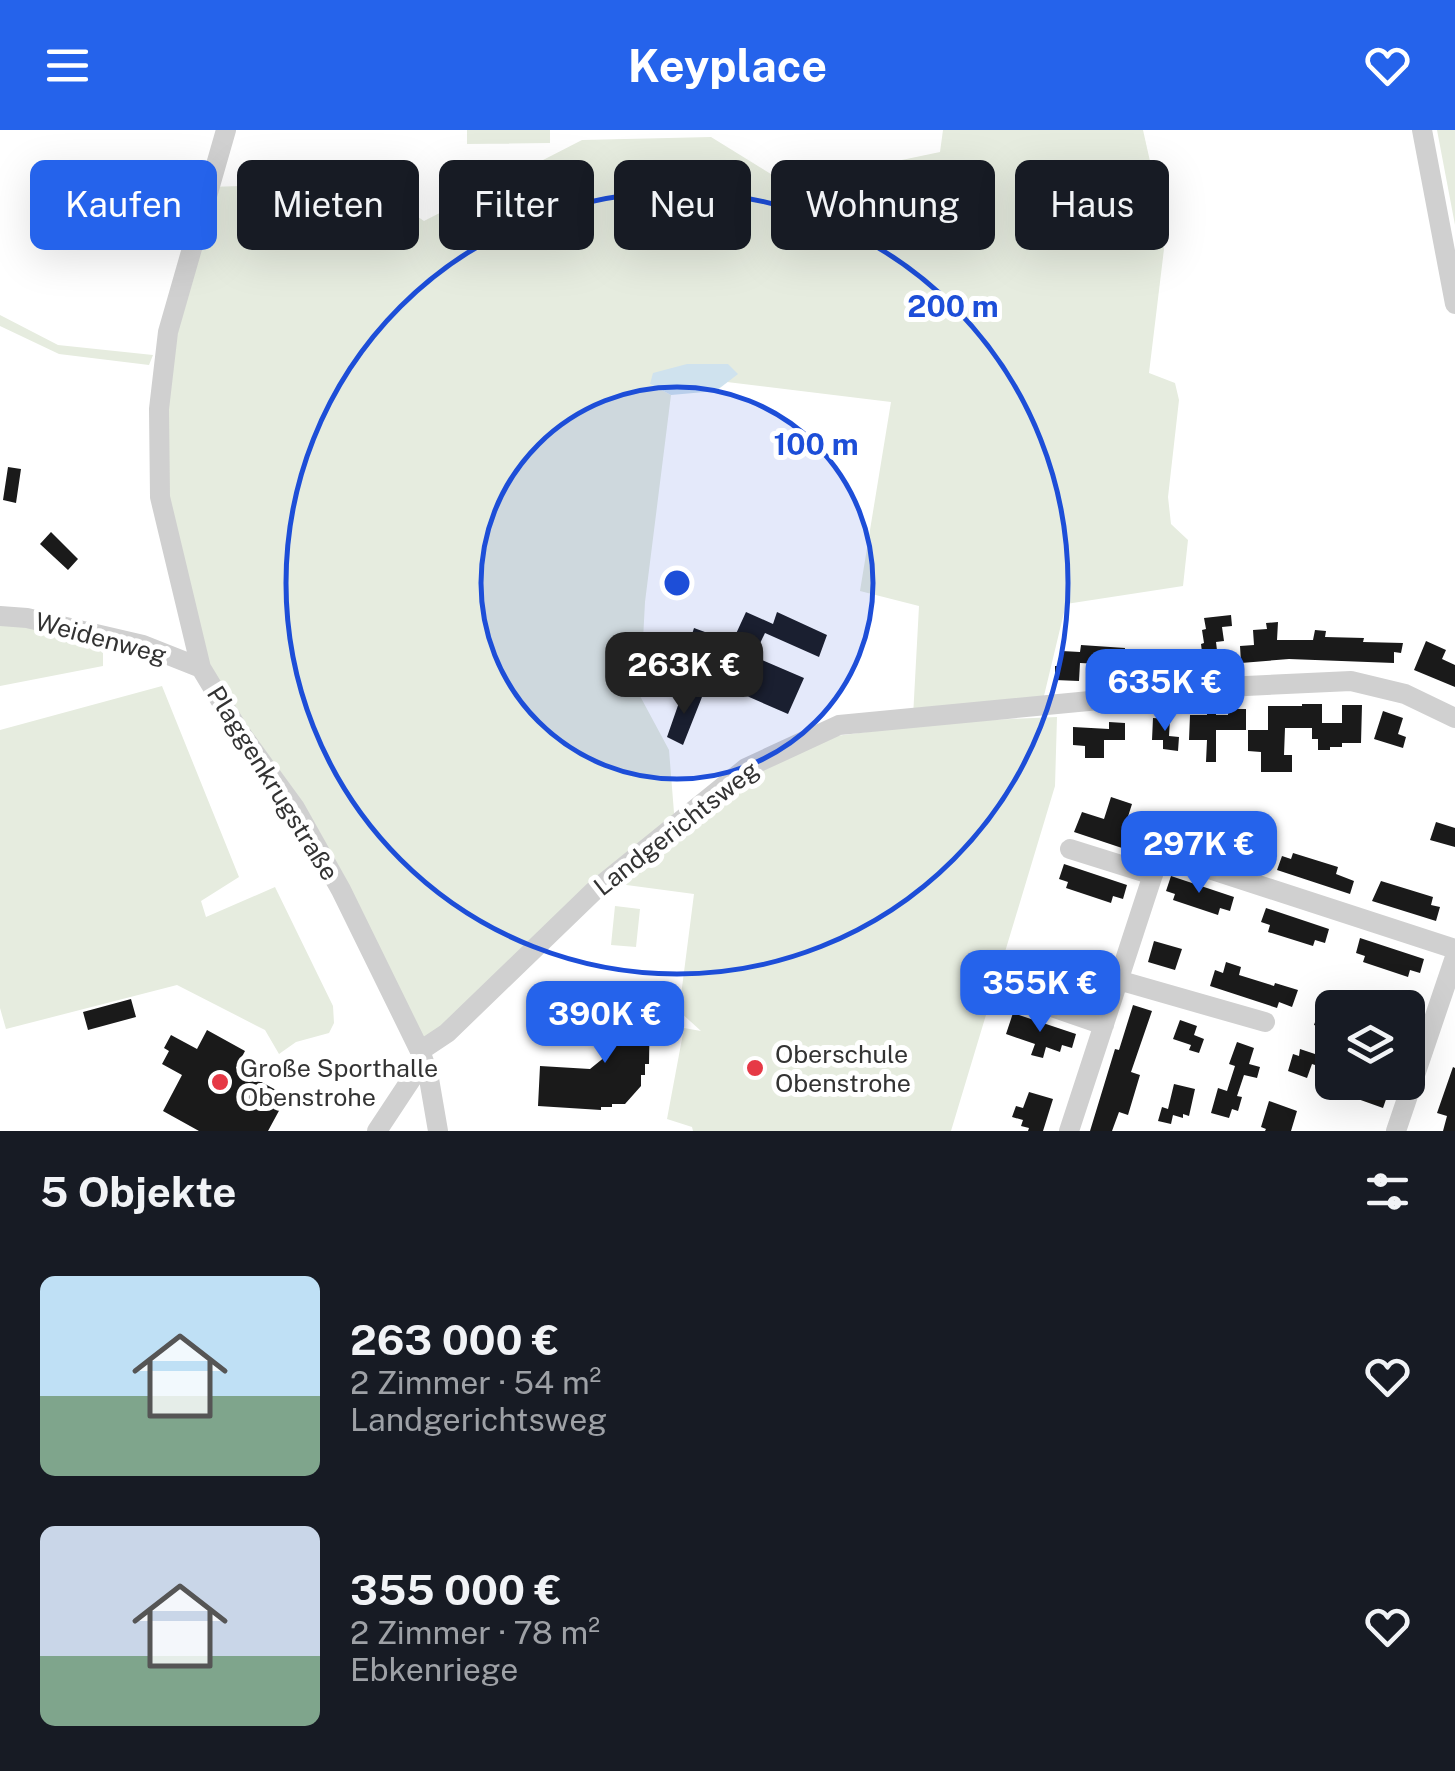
<!DOCTYPE html>
<html lang="de">
<head>
<meta charset="utf-8">
<style>
	:root { --surface:#171b24; --page:#20242c; --text:#f1f3f6; --muted:#9ea1a6; --accent:#2563eb }
	body { margin:0; font-family:"Public Sans",sans-serif; background:var(--page); color:var(--text); height:100vh; display:flex; flex-direction:column; font-size:38px; white-space:nowrap }
	* { box-sizing:border-box; margin:0 }
	p { font-size:32px; color:var(--muted) }
	.icon { flex:none; width:55px; height:55px; fill:none; stroke:currentColor; stroke-width:2; stroke-linecap:round; stroke-linejoin:round }
	.map { position:relative; height:1001px; overflow:hidden }
	.sheet { display:flex; flex-direction:column; background:var(--surface); flex:1 }
	.sheet>* { flex:none }
	.banner { position:absolute; left:30px; top:30px; width:1395px; height:90px; display:flex; gap:20px }
	.tools { position:absolute; left:1315px; top:860px; display:grid; gap:20px }
	.tools a { display:grid; place-items:center; width:110px; height:110px; border-radius:15px; background:var(--surface); box-shadow:0 10px 40px #0002; font-size:50px }
	.price { position:absolute; translate:-50% -85px; padding:0 22px; border-radius:20px; background:var(--accent); color:#fff; font-size:32px; line-height:65px; filter:drop-shadow(0 2px 5px #0008) }
	.price::after { content:''; position:absolute; left:50%; top:60px; width:30px; height:22px; margin-left:-15px; background:inherit; clip-path:polygon(0 0,100% 0,50% 100%) }
	.price.on { background:#222; color:#fff }
	ul { padding:0; list-style:none }
	li { display:flex; align-items:center; gap:30px; height:250px; padding:0 40px }
	li span { display:grid; place-items:center; flex:none; width:280px; height:200px; border-radius:15px; color:#555 }
	li>.icon { margin-inline-start:auto }
	span .icon { width:120px; height:120px; fill:#fffc; stroke-width:1 }
	li b { font-size:42px }
	h2 { display:flex; justify-content:space-between; align-items:center; height:120px; padding:0 40px; font-size:42px }
	.tag { padding:0 35px; border-radius:15px; background:var(--surface); box-shadow:0 10px 40px #0002; font-size:35px; line-height:90px }
	.tag.on { background:var(--accent); color:#fff }
	header { display:flex; justify-content:space-between; align-items:center; height:130px; padding:0 40px; background:var(--accent); color:#fff; font-size:45px; font-weight:700 }
	.map>svg:first-child { display:block }
	.green { fill:#e6ecdf }
	.water { fill:#cfe2ee }
	.building { fill:#1a1a1a }
	.lines { fill:none; stroke-linecap:round; stroke-linejoin:round }
	.minor { stroke:#d0d0d0; stroke-width:20 }
	.ring { fill:none; stroke:#1d4ed8; stroke-width:5 }
	.poi-dot { fill:#e63946; stroke:#fff; stroke-width:4 }
	.labels { text-anchor:middle; stroke-width:10; stroke-linejoin:round; paint-order:stroke }
	.street-label { font-size:25px; fill:#333; stroke:#fff }
	.poi-label { font-size:25px; fill:#333; stroke:#fff; text-anchor:start }
	.centre { fill:#1d4ed8; stroke:#fff; stroke-width:5 }
	.ring-label { font-size:30px; text-anchor:middle; font-weight:bold; fill:#1d4ed8; stroke:#fff; stroke-width:10; stroke-linejoin:round; paint-order:stroke }
</style>
</head>
<body>
<header><svg class="icon" aria-label="menu" viewBox="0 0 24 24"><path d="M4 6h16M4 12h16M4 18h16"/></svg>Keyplace<svg class="icon" aria-label="heart" viewBox="0 0 24 24"><path d="M12 20l-8-8c-3-5 5-10 8-4 3-6 11-1 8 4z"/></svg></header>
<div class="map">
<svg width="1455" height="1001" viewBox="0 0 1455 1001">
	<rect width="100%" height="100%" fill="#fff"/>
	<path class="green" d="M467,0H550V13L467,14Z
		M943,0H1143L1156,58L1164,119L1149,243L1175,253L1179,270L1168,367L1171,394L1188,410L1183,456L1066,474L1043,570L913,587L919,476L860,461L891,272L727,252L650,254L671,265L645,472L640,566L669,620L675,695L420,921L341,760L201,538L160,367L159,286L210,57L366,52L424,91L582,10L711,7L787,54L940,22Z
		M1437,0H1455V95Z
		M0,185L58,215L153,225L149,235L59,224L0,196Z
		M0,492L27,495L103,516V536L0,556Z
		M162,556L239,747L201,771L206,787L275,757L333,876L334,893L329,903L296,912L279,924L265,900L177,855L6,899L0,878V600Z
		M1057,587L1055,656L951,1001H693L692,997L667,989L684,898L701,901L679,881L694,764L619,754L757,643L836,606L943,592Z
		M615,776L640,779L636,817L611,815Z"/>
	<path class="water" d="M687,234H728L738,244L716,261L671,265L650,254L653,243Z"/>
	<path class="building" d="M8,337L21,339L16,373L3,370Z
		M51,402L78,429L68,440L40,414Z
		M746,482L773,494L777,482L827,505L819,527L765,503L752,530L729,519Z
		M1231,485L1232,496L1222,497L1224,511L1216,512L1219,537L1197,539L1195,522H1202L1201,514L1204,513L1202,500L1206,499L1204,488Z
		M1278,492L1277,510H1313L1315,500L1326,501L1325,507L1364,508L1363,512L1403,513L1401,523L1394,522V533L1289,529L1241,533L1240,516L1254,515L1253,500L1267,499L1266,493Z
		M694,498L724,509L715,532L687,520Z
		M1426,511L1446,520L1442,529L1455,535V557L1414,540Z
		M1081,515L1125,518L1123,546L1100,545V534L1080,533L1079,551L1055,550V536H1061L1062,521L1080,522Z
		M755,527L804,548L788,584L740,563Z
		M683,561L702,567L683,615L667,607Z
		M1302,574H1322V593H1342V575H1362L1361,613H1342V617H1330V620H1318V609H1312V598H1285L1284,625H1292V642H1261V622L1248,621V600H1268V576H1302Z
		M1228,579H1246V600H1216V632H1206L1207,610H1189L1190,585H1207V581H1216V585H1228Z
		M1383,581L1403,588L1398,604L1406,607L1403,618L1374,609Z
		M1153,588L1170,589L1169,606L1179,607L1178,621L1163,619V610H1152Z
		M1109,592L1125,593V610H1104V628H1085V616L1073,615V597L1109,599Z
		M1111,667L1132,674L1125,696L1144,702L1137,723L1074,702L1082,682L1104,689Z
		M1199,692L1244,706L1241,713L1251,716L1246,730L1183,709L1187,695L1196,698Z
		M1436,692L1455,698V717L1430,710Z
		M1293,723L1338,737L1336,744L1354,751L1350,764L1277,740L1282,726L1291,729Z
		M1064,734L1127,755L1123,769L1113,766L1111,773L1066,758L1068,752L1059,749Z
		M1171,746L1234,767L1230,781L1220,778L1218,785L1173,770L1175,764L1166,761Z
		M1381,751L1433,767L1431,775L1440,777L1436,791L1372,771Z
		M1266,778L1329,799L1325,813L1315,810L1313,816L1268,802L1270,795L1261,792Z
		M1360,808L1424,829L1420,843L1410,840L1408,847L1363,832L1365,826L1356,823Z
		M1154,811L1182,819L1175,840L1148,832Z
		M1041,832L1086,847L1083,854L1093,857L1088,870L1025,850L1029,836L1039,839Z
		M1226,832L1241,837L1239,845L1274,856L1275,853L1298,860L1292,877L1279,872L1277,878L1210,856L1215,840L1223,843Z
		M131,869L136,887L88,900L83,882Z
		M613,870H650L649,934H645V945H641V956L625,974H612V977H601V980L538,976L540,936L590,939L611,922Z
		M1133,875L1152,881L1131,942L1140,945L1128,985L1119,982L1112,1001H1090L1115,919L1119,920Z
		M1320,878L1332,883V901L1314,895Z
		M1013,883L1076,904L1072,918L1062,915L1060,922L1046,917L1043,928L1031,925L1035,914L1006,904Z
		M1180,890L1197,896L1194,905L1204,909L1199,923L1189,920L1191,915L1173,909Z
		M207,900L245,921L236,938L287,966L268,1001H199L163,981L182,945L162,934L169,921L164,918L171,905L197,919Z
		M1237,912L1254,918L1249,934L1260,937L1257,948L1244,945L1237,966L1242,967L1238,981L1232,979L1229,988L1211,983L1218,958L1227,961L1235,936L1229,934Z
		M1300,919L1321,926L1318,936L1312,934L1307,948L1288,941L1293,924L1299,926Z
		M1453,937L1455,938V1001H1443L1447,986L1437,983Z
		M1360,952H1392L1383,978L1355,968Z
		M1174,954L1195,959L1189,986L1183,984V988L1173,985L1171,994L1158,991L1162,977L1168,979Z
		M1029,962L1053,969L1043,1001H1028L1029,998L1021,996L1023,990L1012,987L1016,976L1023,978Z
		M1269,971L1297,981L1291,1001H1265L1266,999L1261,997Z"/>
	<g class="lines">
		<path class="minor" d="M226,0L168,202L159,279L160,367L201,538L239,601L295,678L341,760L420,921L428,943L438,1001
			M1422,0L1455,174
			M0,486L27,488L143,515L201,538
			M1070,719L1153,745
			M1118,850L1265,892
			M1020,866L1104,895
			M420,921L447,903L594,761L746,638L839,595L1246,556L1351,551L1405,564L1455,588
			M377,1001L414,945L428,943
			M1069,1001L1160,723L1455,819
			M1396,1001L1455,827"/>
	</g>
	<circle cx="677" cy="453" r="196" fill="#1d4ed8" fill-opacity=".12"/>
	<g class="ring">
		<circle cx="677" cy="453" r="196"/>
		<circle cx="677" cy="453" r="391"/>
	</g>
	<g class="poi-dot">
		<circle cx="755" cy="938" r="10"/>
		<circle cx="220" cy="952" r="10"/>
	</g>
	<g class="labels">
		<g class="street-label">
			<text transform="translate(101 508) rotate(15)" y="9">Weidenweg</text>
			<text transform="translate(273 653) rotate(58)" y="9">Plaggenkrugstraße</text>
			<text transform="translate(676 698) rotate(-38)" y="9">Landgerichtsweg</text>
		</g>
		<g class="poi-label">
			<text x="775" y="933">Oberschule<tspan x="775" dy="29">Obenstrohe</tspan></text>
			<text x="240" y="947">Große Sporthalle<tspan x="240" dy="29">Obenstrohe</tspan></text>
		</g>
	</g>
	<circle cx="677" cy="453" r="15" class="centre"/>
	<g class="ring-label">
		<text x="953" y="187">200 m</text>
		<text x="816" y="325">100 m</text>
	</g>
</svg>
<div class="tools">
<a><svg class="icon" aria-label="layers" viewBox="0 0 24 24"><path d="M12 4l9 5-9 5-9-5zM3 14l9 5 9-5"/></svg></a>
</div>
<b class="price on" style="left:684px;top:587px">263K €</b>
<b class="price" style="left:1165px;top:604px">635K €</b>
<b class="price" style="left:1199px;top:766px">297K €</b>
<b class="price" style="left:1040px;top:905px">355K €</b>
<b class="price" style="left:605px;top:936px">390K €</b>
<div class="banner">
<a class="tag on">Kaufen</a>
<a class="tag">Mieten</a>
<a class="tag">Filter</a>
<a class="tag">Neu</a>
<a class="tag">Wohnung</a>
<a class="tag">Haus</a>
</div>
</div>
<section class="sheet">
<h2>5 Objekte<svg class="icon" aria-label="filters" viewBox="0 0 24 24"><path d="M4 7h16M4 17h16"/><circle cx="9" cy="7" r="2"/><circle cx="15" cy="17" r="2"/></svg></h2>
<ul>
<li><span style="background:linear-gradient(#bfe0f5 60%,#7fa58c 0)"><svg class="icon" aria-label="home" viewBox="0 0 24 24"><path d="M3 11l9-7 9 7M6 9v11h12V9"/></svg></span><div><b>263 000 €</b><p>2 Zimmer · 54 m²</p><p>Landgerichtsweg</p></div><svg class="icon" aria-label="heart" viewBox="0 0 24 24"><path d="M12 20l-8-8c-3-5 5-10 8-4 3-6 11-1 8 4z"/></svg></li>
<li><span style="background:linear-gradient(#c9d6e8 65%,#7fa58c 0)"><svg class="icon" aria-label="home" viewBox="0 0 24 24"><path d="M3 11l9-7 9 7M6 9v11h12V9"/></svg></span><div><b>355 000 €</b><p>2 Zimmer · 78 m²</p><p>Ebkenriege</p></div><svg class="icon" aria-label="heart" viewBox="0 0 24 24"><path d="M12 20l-8-8c-3-5 5-10 8-4 3-6 11-1 8 4z"/></svg></li>
</ul>
</section>
</body>
</html>
